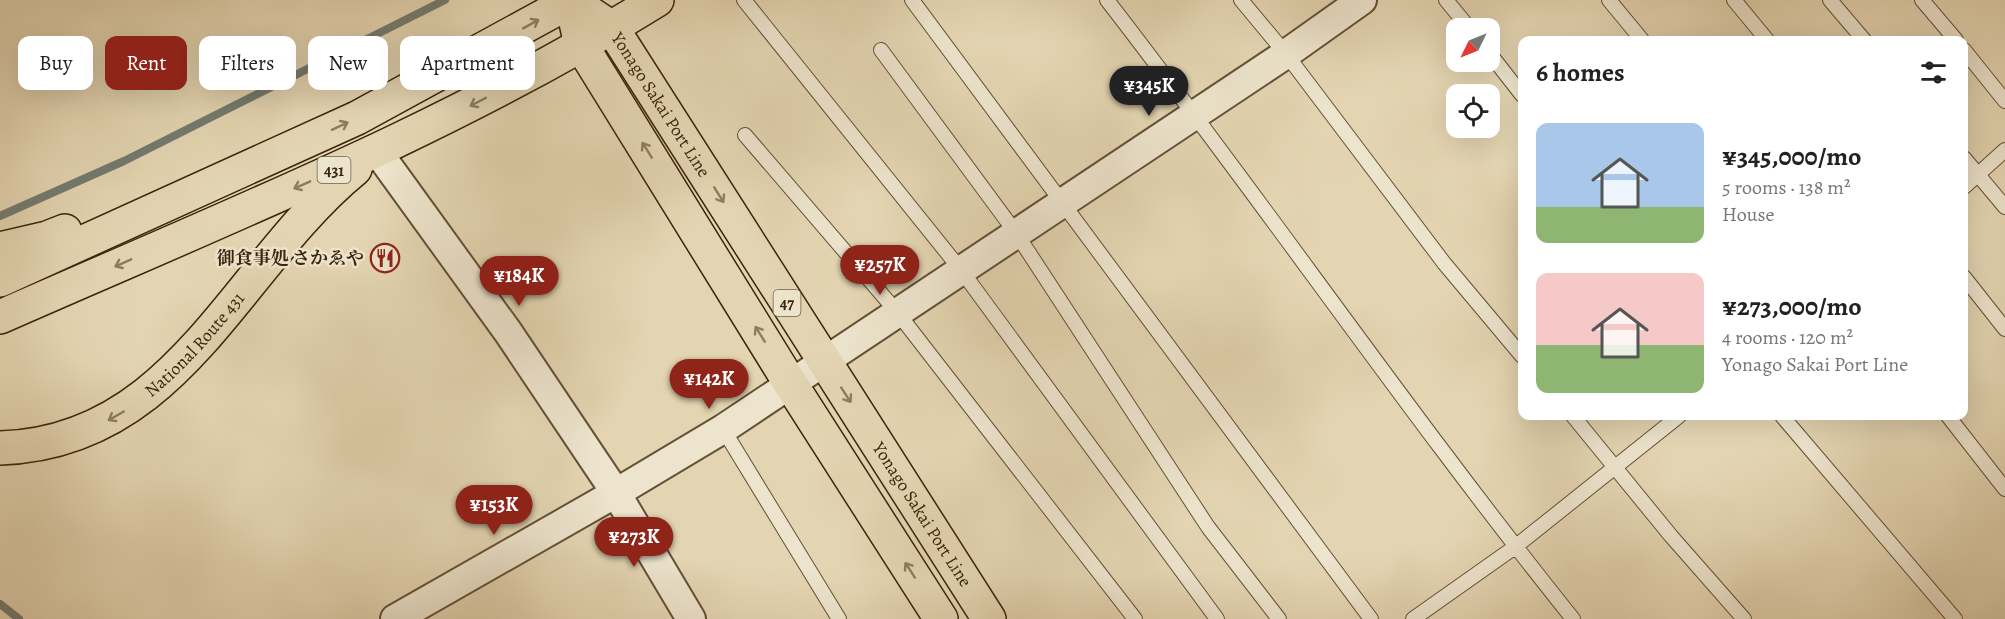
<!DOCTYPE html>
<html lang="en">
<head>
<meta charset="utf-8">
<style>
	:root { --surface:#fff; --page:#f2f2f2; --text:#222; --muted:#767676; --accent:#8f2418 }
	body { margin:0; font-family:Alegreya,"Noto Serif JP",serif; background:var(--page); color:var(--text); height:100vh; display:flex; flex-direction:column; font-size:22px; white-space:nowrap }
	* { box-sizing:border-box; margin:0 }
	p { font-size:20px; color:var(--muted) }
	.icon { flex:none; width:33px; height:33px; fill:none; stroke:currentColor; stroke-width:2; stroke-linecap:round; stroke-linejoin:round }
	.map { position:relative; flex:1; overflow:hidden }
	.drawer { position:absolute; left:1518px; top:36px; width:450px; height:384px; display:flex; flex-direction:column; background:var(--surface); border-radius:12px; box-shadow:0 6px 24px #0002 }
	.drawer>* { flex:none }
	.top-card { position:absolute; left:18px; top:36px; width:570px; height:54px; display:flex; gap:12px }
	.needle { width:39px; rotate:227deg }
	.fabs { position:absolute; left:1446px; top:18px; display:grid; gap:12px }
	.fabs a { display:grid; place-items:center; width:54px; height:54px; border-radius:12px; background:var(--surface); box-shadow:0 6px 24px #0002; font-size:30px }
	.price { position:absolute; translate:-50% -51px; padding:0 14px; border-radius:21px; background:var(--accent); color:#fff; font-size:20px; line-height:39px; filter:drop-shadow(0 2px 3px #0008) }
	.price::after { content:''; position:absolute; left:50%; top:36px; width:18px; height:14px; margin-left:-9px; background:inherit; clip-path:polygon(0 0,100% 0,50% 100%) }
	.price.on { background:#222; color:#fff }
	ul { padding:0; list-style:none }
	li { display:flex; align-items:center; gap:18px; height:150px; padding:0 18px }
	li span { display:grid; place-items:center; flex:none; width:168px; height:120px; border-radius:12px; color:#555 }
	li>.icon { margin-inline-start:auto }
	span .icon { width:72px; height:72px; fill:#fffc; stroke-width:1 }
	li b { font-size:26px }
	h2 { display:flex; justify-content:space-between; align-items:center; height:72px; padding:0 18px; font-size:26px }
	.tag { padding:0 21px; border-radius:12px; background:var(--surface); box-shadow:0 6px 24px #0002; font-size:21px; line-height:54px }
	.tag.on { background:var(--accent); color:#fff }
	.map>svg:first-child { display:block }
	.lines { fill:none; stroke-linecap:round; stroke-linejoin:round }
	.stream { stroke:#737c72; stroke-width:8 }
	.lane-casing { stroke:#645036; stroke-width:16 }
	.street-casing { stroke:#645036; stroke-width:32 }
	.primary-casing { stroke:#3a240c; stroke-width:36 }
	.highway-casing { stroke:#3a240c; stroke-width:36 }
	.lane { stroke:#ede4cd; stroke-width:14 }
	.street { stroke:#ede4cd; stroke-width:28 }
	.primary { stroke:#e4d5b2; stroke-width:33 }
	.highway { stroke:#e4d5b2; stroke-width:33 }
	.oneway { stroke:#8f7c5f }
	.labels { text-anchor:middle; stroke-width:5; stroke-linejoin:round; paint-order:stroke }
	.shield { fill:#ede4cd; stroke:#705e46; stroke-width:1.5 }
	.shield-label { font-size:16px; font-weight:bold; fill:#3a240c }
	.street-label { font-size:18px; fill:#3a240c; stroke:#ede4cd }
	.poi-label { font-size:18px; font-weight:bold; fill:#3a240c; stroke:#ede4cd; text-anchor:end }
</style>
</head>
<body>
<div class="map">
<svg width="2005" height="619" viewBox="0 0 2005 619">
	<rect width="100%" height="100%" fill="#e4d5b2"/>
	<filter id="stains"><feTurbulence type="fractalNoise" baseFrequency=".00333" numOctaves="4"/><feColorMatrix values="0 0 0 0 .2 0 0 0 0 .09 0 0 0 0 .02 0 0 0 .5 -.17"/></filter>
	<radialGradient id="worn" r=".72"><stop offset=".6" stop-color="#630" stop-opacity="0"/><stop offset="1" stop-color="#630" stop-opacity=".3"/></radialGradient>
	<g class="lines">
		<path class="stream" d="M0,216L124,161L445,0
			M0,604L19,619"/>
		<g class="lane-casing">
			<path id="lane" d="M744,0L961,270L1217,619
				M912,0L1371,619
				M1107,0C1265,204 1411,417 1573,619
				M1241,0L1286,54L1444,263L1522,356
				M1446,0L1469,28
				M1609,0L1642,40
				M1734,0L1767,40
				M1830,0L1864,40
				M1922,0L1956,40
				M881,50L1016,233L1208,527L1279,619
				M1964,50L2005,101
				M1490,54L1522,95
				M745,135L897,312L1135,619
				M1964,158L2005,207
				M1964,187L2005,150
				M1964,277L2005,329
				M1573,416L1671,536L1744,619
				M1782,416L1955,619
				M1948,416L2005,489
				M723,429L839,619
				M1413,619L1515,547L1679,416"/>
		</g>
		<g class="street-casing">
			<path id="street" d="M377,151L508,332L616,493L691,619
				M395,619L616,493L723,429L1286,54L1362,0"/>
		</g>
		<g class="primary-casing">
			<g id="primary">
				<path id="s1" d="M571,1L612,28L989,619"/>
				<path d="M575,18L581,45L790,383L941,619"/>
			</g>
		</g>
		<g class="highway-casing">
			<g id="highway">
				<path d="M0,249L47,238L65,231"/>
				<path d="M0,280L357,118L573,0"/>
				<path d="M0,317C222,219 450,129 657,0"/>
				<path id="s2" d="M0,448C178,443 235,267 355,169"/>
			</g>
		</g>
		<use href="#lane" class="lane"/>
		<use href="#street" class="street"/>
		<use href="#primary" class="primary"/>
		<use href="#highway" class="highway"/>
	</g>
	<defs><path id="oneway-shaft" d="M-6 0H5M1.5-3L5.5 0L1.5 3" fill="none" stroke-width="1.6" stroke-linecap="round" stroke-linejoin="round" transform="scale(1.5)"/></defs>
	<g class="oneway">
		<use href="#oneway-shaft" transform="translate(531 24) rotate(-29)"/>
		<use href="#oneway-shaft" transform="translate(478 102) rotate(152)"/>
		<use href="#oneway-shaft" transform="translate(340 126) rotate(-25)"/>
		<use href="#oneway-shaft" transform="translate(647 150) rotate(-122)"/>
		<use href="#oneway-shaft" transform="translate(302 185) rotate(156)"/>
		<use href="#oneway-shaft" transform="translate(719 195) rotate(58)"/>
		<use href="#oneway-shaft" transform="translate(123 263) rotate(156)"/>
		<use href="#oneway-shaft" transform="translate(760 334) rotate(-122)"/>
		<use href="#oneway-shaft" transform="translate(846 395) rotate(57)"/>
		<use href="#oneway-shaft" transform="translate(116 416) rotate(150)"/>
		<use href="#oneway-shaft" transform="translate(910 570) rotate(-123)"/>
	</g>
	<defs>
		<g id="restaurant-ring" transform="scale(1.5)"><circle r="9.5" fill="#ede4cd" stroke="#8f2418" stroke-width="1.5"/><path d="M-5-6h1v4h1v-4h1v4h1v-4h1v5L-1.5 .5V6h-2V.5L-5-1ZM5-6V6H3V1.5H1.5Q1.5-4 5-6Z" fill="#8f2418"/></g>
	</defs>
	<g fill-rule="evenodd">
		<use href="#restaurant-ring" x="385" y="258"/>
	</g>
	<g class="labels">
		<g class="shield">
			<rect x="317.5" y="157" width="33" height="26" rx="4.5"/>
			<rect x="773.5" y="290" width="27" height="26" rx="4.5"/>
		</g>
		<g class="shield-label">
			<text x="334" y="176">431</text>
			<text x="787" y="309">47</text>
		</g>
		<g class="street-label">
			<text dy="6" stroke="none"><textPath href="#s1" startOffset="140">Yonago Sakai Port Line</textPath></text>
			<text dy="6" stroke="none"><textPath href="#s2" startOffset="228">National Route 431</textPath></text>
			<text dy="6" stroke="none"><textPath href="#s1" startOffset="626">Yonago Sakai Port Line</textPath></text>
		</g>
		<g class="poi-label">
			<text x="364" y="264">御食事処 さかゑや</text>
		</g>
	</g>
	<rect width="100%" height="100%" filter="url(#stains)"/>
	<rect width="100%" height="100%" fill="url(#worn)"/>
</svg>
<div class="fabs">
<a><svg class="needle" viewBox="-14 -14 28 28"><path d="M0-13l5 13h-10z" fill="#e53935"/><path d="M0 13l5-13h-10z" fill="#767676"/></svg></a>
<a><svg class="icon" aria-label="locate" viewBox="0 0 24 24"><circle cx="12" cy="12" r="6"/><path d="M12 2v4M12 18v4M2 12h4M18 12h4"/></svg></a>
</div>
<b class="price on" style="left:1149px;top:117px">¥345K</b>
<b class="price" style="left:880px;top:296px">¥257K</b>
<b class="price" style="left:519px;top:307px">¥184K</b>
<b class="price" style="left:709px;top:410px">¥142K</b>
<b class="price" style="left:494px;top:536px">¥153K</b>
<b class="price" style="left:634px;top:568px">¥273K</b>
<div class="top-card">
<a class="tag">Buy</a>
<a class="tag on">Rent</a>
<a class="tag">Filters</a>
<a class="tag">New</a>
<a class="tag">Apartment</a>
</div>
<section class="drawer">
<h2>6 homes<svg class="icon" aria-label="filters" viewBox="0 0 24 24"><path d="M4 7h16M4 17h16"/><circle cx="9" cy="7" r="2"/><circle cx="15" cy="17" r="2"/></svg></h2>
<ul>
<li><span style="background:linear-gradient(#a9c7e8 70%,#8fb573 0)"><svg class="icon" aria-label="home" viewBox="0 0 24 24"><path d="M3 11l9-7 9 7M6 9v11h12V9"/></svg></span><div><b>¥345,000/mo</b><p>5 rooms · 138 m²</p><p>House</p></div></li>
<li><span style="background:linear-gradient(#f6c9c9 60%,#8fb573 0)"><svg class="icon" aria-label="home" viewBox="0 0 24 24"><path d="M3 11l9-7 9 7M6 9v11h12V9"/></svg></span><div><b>¥273,000/mo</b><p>4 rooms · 120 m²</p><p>Yonago Sakai Port Line</p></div></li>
</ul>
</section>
</div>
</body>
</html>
